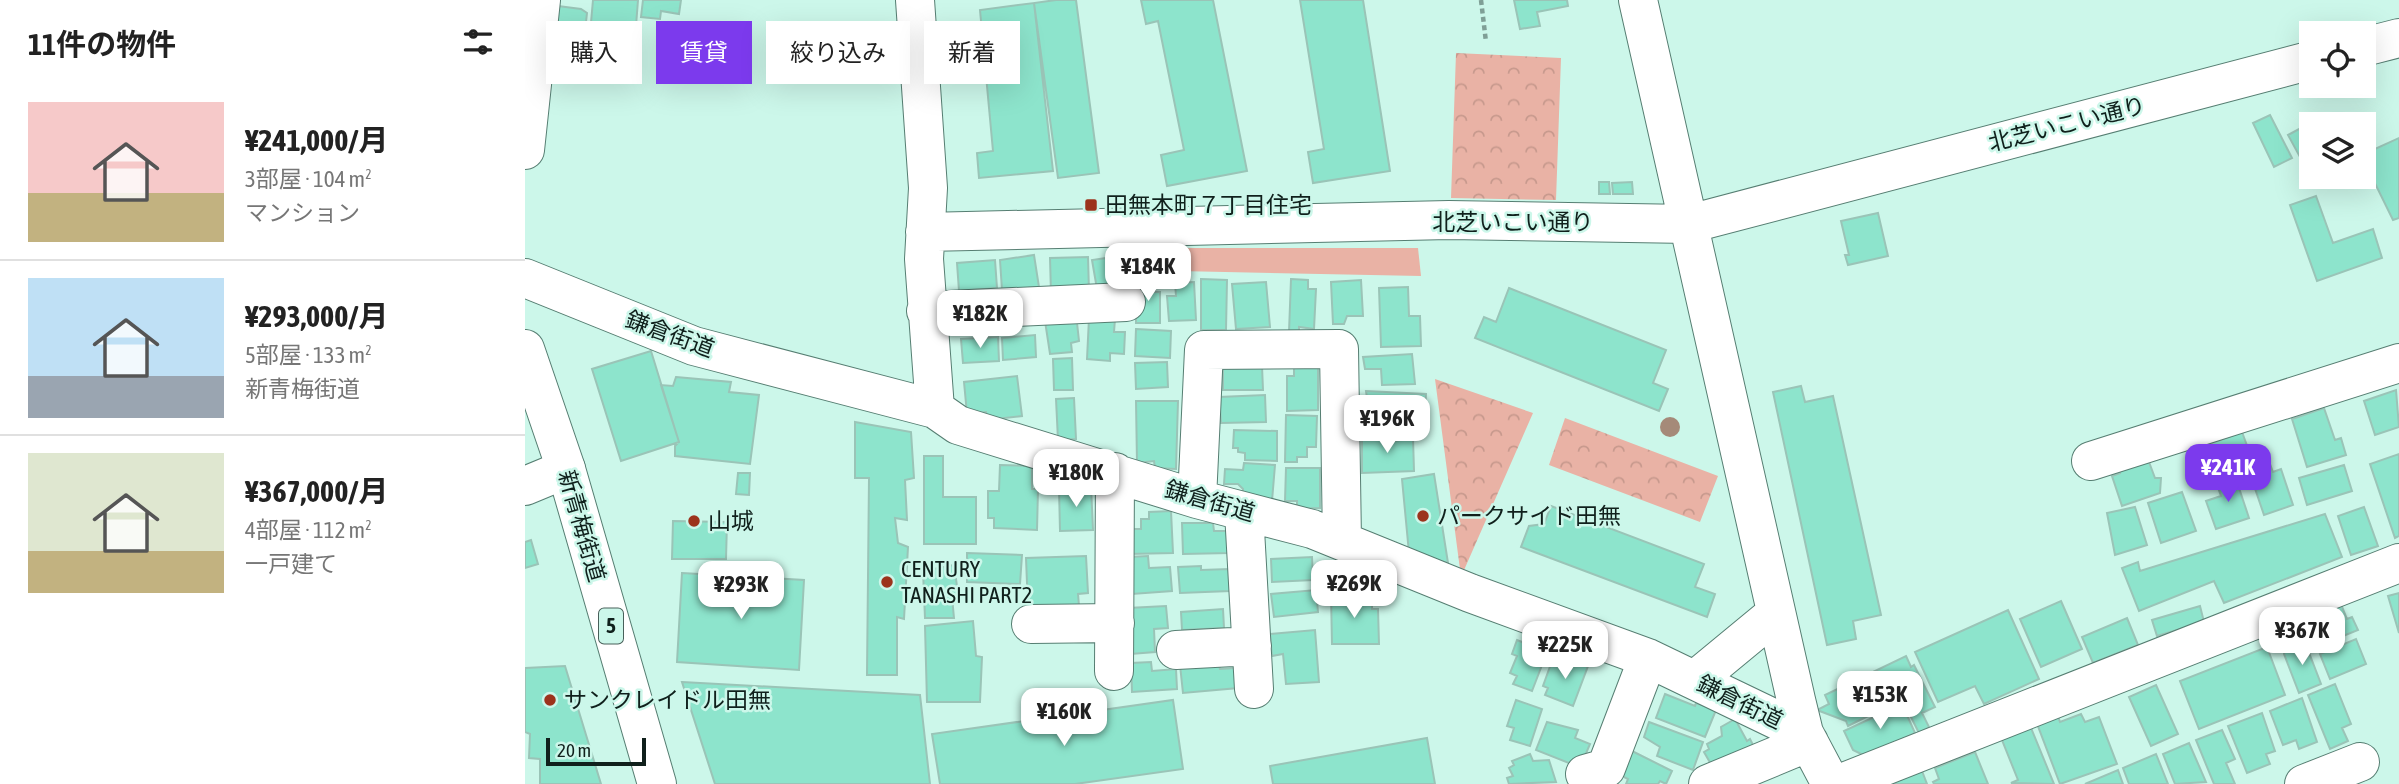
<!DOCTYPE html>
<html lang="ja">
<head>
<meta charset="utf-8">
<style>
	:root { --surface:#fff; --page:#f6f6f6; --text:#222; --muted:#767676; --line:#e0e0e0; --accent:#7c3aed }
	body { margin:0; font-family:"Asap Condensed","Noto Sans JP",sans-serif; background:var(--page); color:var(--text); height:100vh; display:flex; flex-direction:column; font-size:26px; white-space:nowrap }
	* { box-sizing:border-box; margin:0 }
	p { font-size:23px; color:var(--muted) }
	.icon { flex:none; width:38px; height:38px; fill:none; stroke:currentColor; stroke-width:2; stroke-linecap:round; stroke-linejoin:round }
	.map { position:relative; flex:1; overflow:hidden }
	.panel { display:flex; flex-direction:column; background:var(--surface); width:525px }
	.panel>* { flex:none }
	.top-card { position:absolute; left:21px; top:21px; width:665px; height:63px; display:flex; gap:14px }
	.tools { position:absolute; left:1774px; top:21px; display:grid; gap:14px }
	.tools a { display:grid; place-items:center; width:77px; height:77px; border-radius:0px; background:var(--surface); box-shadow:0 7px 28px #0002; font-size:35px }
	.scale { position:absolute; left:21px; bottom:18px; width:100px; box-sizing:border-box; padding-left:7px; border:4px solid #10201c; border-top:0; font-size:19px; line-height:24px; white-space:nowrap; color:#10201c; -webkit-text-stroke:5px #ccf7ea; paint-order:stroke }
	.price { position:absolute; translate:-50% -60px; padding:0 16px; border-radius:14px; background:#fff; color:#222; font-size:23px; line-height:46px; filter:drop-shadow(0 2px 4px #0008) }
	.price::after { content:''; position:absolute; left:50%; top:42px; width:21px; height:16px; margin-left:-10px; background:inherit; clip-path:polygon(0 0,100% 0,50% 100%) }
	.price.active { background:var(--accent); color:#fff }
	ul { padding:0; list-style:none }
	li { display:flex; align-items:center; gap:21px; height:175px; padding:0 28px }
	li+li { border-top:2px solid var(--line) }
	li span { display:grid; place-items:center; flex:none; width:196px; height:140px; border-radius:0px; color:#555 }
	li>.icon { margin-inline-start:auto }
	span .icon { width:84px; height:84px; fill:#fffc; stroke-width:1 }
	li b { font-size:30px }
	h2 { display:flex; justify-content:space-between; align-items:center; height:84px; padding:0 28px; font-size:30px }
	.pill { padding:0 24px; border-radius:0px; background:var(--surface); box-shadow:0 7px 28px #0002; font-size:24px; line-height:63px }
	.pill.active { background:var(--accent); color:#fff }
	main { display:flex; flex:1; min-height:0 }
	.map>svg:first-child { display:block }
	.park { fill:url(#park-crowns) }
	.garden { fill:#e9b2a5 }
	.building { fill:#8de4cc; stroke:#9ac4b7; stroke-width:2 }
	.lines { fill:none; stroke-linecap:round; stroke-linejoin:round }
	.minor-casing { stroke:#567e72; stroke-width:40 }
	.major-casing { stroke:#567e72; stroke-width:40 }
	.path { stroke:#7f9f96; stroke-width:4.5; stroke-dasharray:5 3.5; stroke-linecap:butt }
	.minor { stroke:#fff; stroke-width:38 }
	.major { stroke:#fff; stroke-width:38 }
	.tree { fill:#a58a79 }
	.poi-dot { fill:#9c331c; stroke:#ccf7ea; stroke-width:2.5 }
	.labels { text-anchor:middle; stroke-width:5; stroke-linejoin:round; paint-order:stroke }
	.shield { fill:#ccf7ea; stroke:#48605a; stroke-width:2 }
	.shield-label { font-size:21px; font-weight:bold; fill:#10201c }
	.street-label { font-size:23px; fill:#10201c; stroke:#ccf7ea }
	.poi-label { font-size:23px; fill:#10201c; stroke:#ccf7ea; text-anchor:start }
</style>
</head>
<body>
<main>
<section class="panel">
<h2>11件の物件<svg class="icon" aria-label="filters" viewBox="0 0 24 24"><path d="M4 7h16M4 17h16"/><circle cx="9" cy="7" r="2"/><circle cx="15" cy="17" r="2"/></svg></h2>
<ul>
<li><span style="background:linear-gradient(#f6c9c9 65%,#c2b280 0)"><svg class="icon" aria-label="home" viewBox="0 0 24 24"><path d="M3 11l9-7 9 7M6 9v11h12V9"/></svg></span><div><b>¥241,000/月</b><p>3部屋 · 104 m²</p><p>マンション</p></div></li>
<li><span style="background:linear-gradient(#bfe0f5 70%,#9aa5b1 0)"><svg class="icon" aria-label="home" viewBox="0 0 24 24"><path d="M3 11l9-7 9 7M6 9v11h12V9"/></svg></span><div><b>¥293,000/月</b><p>5部屋 · 133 m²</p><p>新青梅街道</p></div></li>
<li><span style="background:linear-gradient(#dfe7d0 70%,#c2b280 0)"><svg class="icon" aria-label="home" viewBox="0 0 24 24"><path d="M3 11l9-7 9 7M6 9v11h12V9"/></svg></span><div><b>¥367,000/月</b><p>4部屋 · 112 m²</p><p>一戸建て</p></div></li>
</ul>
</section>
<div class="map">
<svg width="1874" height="784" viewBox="0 0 1874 784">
	<defs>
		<pattern id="park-crowns" width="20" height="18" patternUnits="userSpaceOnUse" patternTransform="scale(1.75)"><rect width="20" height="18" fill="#e9b2a5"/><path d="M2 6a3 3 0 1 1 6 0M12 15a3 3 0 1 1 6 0" fill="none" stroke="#c7998d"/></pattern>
	</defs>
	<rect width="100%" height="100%" fill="#ccf7ea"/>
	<path class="park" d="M931,53L1036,58L1031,200L926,198Z
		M910,379L1008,413L936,577Z
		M1040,418L1193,476L1175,522L1024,465Z"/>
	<path class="garden" d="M604,248H893L896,276L606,270Z"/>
	<path class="building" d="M68,0H113L110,39L65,34Z
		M118,0H156L154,14L136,11L135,19L116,17Z
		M531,0H551L574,173L533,178L509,3Z
		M616,0H688L722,171L642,186L636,155L659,150L633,21L621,24Z
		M775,0H838L865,171L788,183L783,152L799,149Z
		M989,0H1042L1043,6L1012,12L1015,26L995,29Z
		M509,3L528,171L454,178L452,153L468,151L455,10Z
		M33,6L56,9L62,13L60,31L30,28Z
		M1745,115L1767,158L1749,167L1728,123Z
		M1800,115L1805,124H1787V151L1775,157L1763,135Z
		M1874,138V218L1868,220L1839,161V154Z
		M1074,182H1084L1085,194H1074Z
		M1107,182L1108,194H1088L1087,183Z
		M1791,196L1808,243L1848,229L1857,258L1792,281L1765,205Z
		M1353,213L1363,256L1323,265L1320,255H1324L1316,221Z
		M509,255L514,287L477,290L475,260Z
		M563,257L564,292L526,293L525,258Z
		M588,257L592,286L572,289L567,260Z
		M470,260L472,288L434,291L432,263Z
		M615,278H630V292H635V323H611V292L615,290Z
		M676,279L702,280L701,330H676Z
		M766,279L783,280V289H791L789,329L774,327V334L764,332Z
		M836,280L838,316H822L819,324H808L806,282Z
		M669,282L671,320L644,321L642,296H651L650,283Z
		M741,282L745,327L711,329L707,284Z
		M883,287L884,316H895L896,346L856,347L854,288Z
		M984,288L1141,350L1128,383L1143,389L1134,411L950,338L959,317L971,322Z
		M564,318L590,319L589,332H600L599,354L585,353V361L562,359Z
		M520,321L552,323L554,341L546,343L547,352L525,354Z
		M611,329L646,331L645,358L610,356Z
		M510,335L511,357L478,360L477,338Z
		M473,337L474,361L438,363L436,339Z
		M126,351L154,442L96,461L67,369Z
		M887,354L890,384L857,385L856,369H840L838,357Z
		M547,358L548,390H529L528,359Z
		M642,362L643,387L611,389L610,363Z
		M769,362L793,363V410L762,411V376H769Z
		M737,366L738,390H698V367Z
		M492,376L497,416L462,420L461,412L442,414L439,382Z
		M151,377L206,382L204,392L234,395L225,464L150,456V446L154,442L136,385L148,386Z
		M1276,386L1280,402L1308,396L1356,615L1328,621L1331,639L1302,645L1248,392Z
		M1871,390L1874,427L1850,435L1839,401Z
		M841,391L901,394L899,430L846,426Z
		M740,395L741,422L696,423L694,397Z
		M549,398L551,439L533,440L531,399Z
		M611,401H653L651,469L630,468L629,461L612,463Z
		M1799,408L1810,440L1816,438L1821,455L1782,467L1767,419Z
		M761,415L792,416L791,447H782V457H772V462H760Z
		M330,422L386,432L389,478L380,480L382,520L370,518L373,543L383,547L379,619L372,617V675H342L344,478H330Z
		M709,430L752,431V461L720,460V453L713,452V448H708Z
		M1717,432L1728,462L1690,476L1679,446Z
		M861,433V442L888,438L889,471L837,473V436Z
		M1874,454V536L1870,538L1845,464Z
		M399,456H418V497H451V544H399Z
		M1624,462L1630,478H1636L1635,493L1597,506L1587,476L1595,473L1594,468Z
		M719,463L750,465L747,501L718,498V489L713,484H699L700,469L718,470Z
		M1745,464L1748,472L1756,469L1768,505L1739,515L1724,471Z
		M475,465L507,466V489H513L512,530L469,528V518H463V491H474Z
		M1819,465L1827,491L1782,505L1774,478Z
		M761,468H795V508L772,509V501H760Z
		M213,473H225L224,495L211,494Z
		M909,474L923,563L884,553L877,479Z
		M1710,476L1724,518L1691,529L1681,501L1696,496L1691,482Z
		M566,486L568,530L535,531L534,488Z
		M1657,492L1671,531L1636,543L1623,503Z
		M1026,506L1179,564L1170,587L1190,594L1182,617L996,547L1004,526L1019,524Z
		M1610,507L1622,545L1590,555L1582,513Z
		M1839,507L1853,546L1826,555L1813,516Z
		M646,511L648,553L603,554V529H616V519H624V512Z
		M1800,514L1817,557L1699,603L1689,581L1614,611L1597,568L1613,562L1615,571Z
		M148,521L202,522L201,559H147Z
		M657,523H688L689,531H704V553L658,554Z
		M6,540L13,564L0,568V542Z
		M442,553L497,555L495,584L442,582Z
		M561,556L563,593L553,594L554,606L503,608L501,558Z
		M623,556L624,568L645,567L647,591L607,594L604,557Z
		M787,557L788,580L747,582L746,559Z
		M429,565L433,593L427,597L429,618H400L398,571Z
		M676,566V570L704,569L705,591L655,593L653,567Z
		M157,573L279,580L274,670L152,662Z
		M791,590L793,612L749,617L746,594Z
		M1874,593V633L1863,596Z
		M806,594H847V609H853L854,644H807Z
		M1536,601L1557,649L1516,667L1495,619Z
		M1816,604L1822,619L1827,617L1833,630L1801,643L1790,615Z
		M641,606L643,628L629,629L630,652L606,654L603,608Z
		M1675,606L1679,622L1632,636L1627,620Z
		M698,609L699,628L657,630L656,612Z
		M1483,610L1514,679L1459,704L1450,686L1413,702L1390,652Z
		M1602,618L1613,645L1568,663L1557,637Z
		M448,621L451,656L457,657L455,702H402L400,626Z
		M790,630L794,682L761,684L758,654L747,656L745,634Z
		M1831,639L1841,664L1805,679L1795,654Z
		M992,640L1022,652L1007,691L988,684L992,676L985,673L992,656L987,654Z
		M1772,644L1781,645L1796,684L1774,693L1759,654L1760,649Z
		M1742,647L1760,695L1674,729L1655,681Z
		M1381,656L1386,667L1389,665L1410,707L1397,713L1404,727L1394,733L1377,699L1323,726L1321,721L1292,710L1304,704L1300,695Z
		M1044,659L1063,666L1048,706L1020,695L1023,688L1018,686L1027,661L1042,666Z
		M626,662L627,671L651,669L652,689L607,692L606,663Z
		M693,662L695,669L710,668L713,688L658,693L655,665Z
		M40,666L76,784H15V759L4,758L5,734L0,732V668Z
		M157,682L395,695L405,784H190Z
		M1810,684L1826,724L1817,728L1823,741L1805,749L1783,695Z
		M1631,685L1653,734L1626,746L1604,697Z
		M1140,694L1170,706L1171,703L1191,710L1180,737L1131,718Z
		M1777,698L1792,742L1774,749L1771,740L1758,745L1745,711Z
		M648,700L658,769L550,784H415L407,734Z
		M991,700L1017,709L1005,746L985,740L989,728L982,726Z
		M1377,704L1390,733L1340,756L1328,750L1319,731Z
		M1532,713L1535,722L1556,714L1560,722L1574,717L1592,764L1535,784L1511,721Z
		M1737,713L1750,751L1741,754L1745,764L1722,773L1703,726Z
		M1210,719L1222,741L1225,739L1229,747L1187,766L1179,752L1184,749L1182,744L1197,736L1196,727Z
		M1022,722L1053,730L1050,738L1065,744L1057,763L1049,765L1011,750Z
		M1124,722L1178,742L1168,770L1132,756L1135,747L1119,737Z
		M1504,723L1529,784L1486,783L1493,780L1475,735Z
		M1697,730L1710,759L1701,763L1710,784H1689L1671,740Z
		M902,738L910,784H748L745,766Z
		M1664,743L1681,782L1650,784L1638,754Z
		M1103,749L1147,771L1141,784L1135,781L1133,784H1101L1103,779L1093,774Z
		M1450,752L1463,784H1409L1408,782L1414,779L1410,768Z
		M1005,754L1008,761L1024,760L1031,782L984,784L982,778L988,776L984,768L989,765L987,761Z
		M1631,754L1643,784H1604L1598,768Z
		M1593,770L1598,784H1560Z
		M1397,771L1402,784H1364Z"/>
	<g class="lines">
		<g class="minor-casing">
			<path id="minor" d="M390,0L403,188L399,259L410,409
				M1113,0L1271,700L1279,733L1306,784
				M1839,47L1874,38
				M0,150L16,0
				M400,232L924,220L1164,224L1787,60
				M0,278L169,346L410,409L433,425L672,499L787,529L945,593L1123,658L1279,733
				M401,311L601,302
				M1566,461L1874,363
				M0,486L41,469
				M672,499L679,350L814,349L817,541
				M719,512L729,689
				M506,624L590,623
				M651,650L727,646
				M589,671L590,472
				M1170,680L1250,614
				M1060,774L1081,768L1123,658
				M1183,784L1284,742
				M1314,784L1874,563
				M1779,784L1835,762"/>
		</g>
		<g class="major-casing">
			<path id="major" d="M0,349L41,469L132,784"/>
		</g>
		<path class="path" d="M956,0L961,42"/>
		<use href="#minor" class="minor"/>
		<use href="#major" class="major"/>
	</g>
	<circle class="tree" cx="1145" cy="427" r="10"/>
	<g class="poi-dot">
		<rect x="559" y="198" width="14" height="14" rx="3.5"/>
		<circle cx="898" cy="516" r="7"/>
		<circle cx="169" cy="521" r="7"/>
		<circle cx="362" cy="582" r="7"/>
		<circle cx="25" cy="700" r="7"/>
	</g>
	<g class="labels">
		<rect class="shield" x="74" y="608.5" width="24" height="35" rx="5"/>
		<g class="shield-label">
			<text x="86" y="633">5</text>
		</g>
		<g class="street-label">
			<text transform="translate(1542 124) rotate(-14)" y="8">北芝いこい通り</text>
			<text x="988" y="230">北芝いこい通り</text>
			<text transform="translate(145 334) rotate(20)" y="8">鎌倉街道</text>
			<text transform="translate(685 501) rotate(16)" y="8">鎌倉街道</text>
			<text transform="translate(57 526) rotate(74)" y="8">新青梅街道</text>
			<text transform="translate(1215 702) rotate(26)" y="8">鎌倉街道</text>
		</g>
		<g class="poi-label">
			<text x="580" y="213">田無本町７丁目住宅</text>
			<text x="912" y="524">パークサイド田無</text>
			<text x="183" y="529">山城</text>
			<text x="376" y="577">CENTURY<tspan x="376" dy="26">TANASHI PART2</tspan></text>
			<text x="39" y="708">サンクレイドル田無</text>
		</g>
	</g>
</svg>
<div class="tools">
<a><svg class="icon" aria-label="locate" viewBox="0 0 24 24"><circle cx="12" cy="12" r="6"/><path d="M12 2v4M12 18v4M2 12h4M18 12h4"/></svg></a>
<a><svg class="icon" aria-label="layers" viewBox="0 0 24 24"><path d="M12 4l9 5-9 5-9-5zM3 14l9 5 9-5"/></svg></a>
</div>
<div class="scale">20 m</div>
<b class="price" style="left:623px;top:303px">¥184K</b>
<b class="price" style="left:455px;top:350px">¥182K</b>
<b class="price" style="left:862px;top:455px">¥196K</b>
<b class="price active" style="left:1703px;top:504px">¥241K</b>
<b class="price" style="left:551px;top:509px">¥180K</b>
<b class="price" style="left:829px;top:620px">¥269K</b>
<b class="price" style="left:216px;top:621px">¥293K</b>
<b class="price" style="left:1777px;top:667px">¥367K</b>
<b class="price" style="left:1040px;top:681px">¥225K</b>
<b class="price" style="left:1355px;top:731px">¥153K</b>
<b class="price" style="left:539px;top:748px">¥160K</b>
<div class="top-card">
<a class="pill">購入</a>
<a class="pill active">賃貸</a>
<a class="pill">絞り込み</a>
<a class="pill">新着</a>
</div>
</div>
</main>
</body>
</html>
